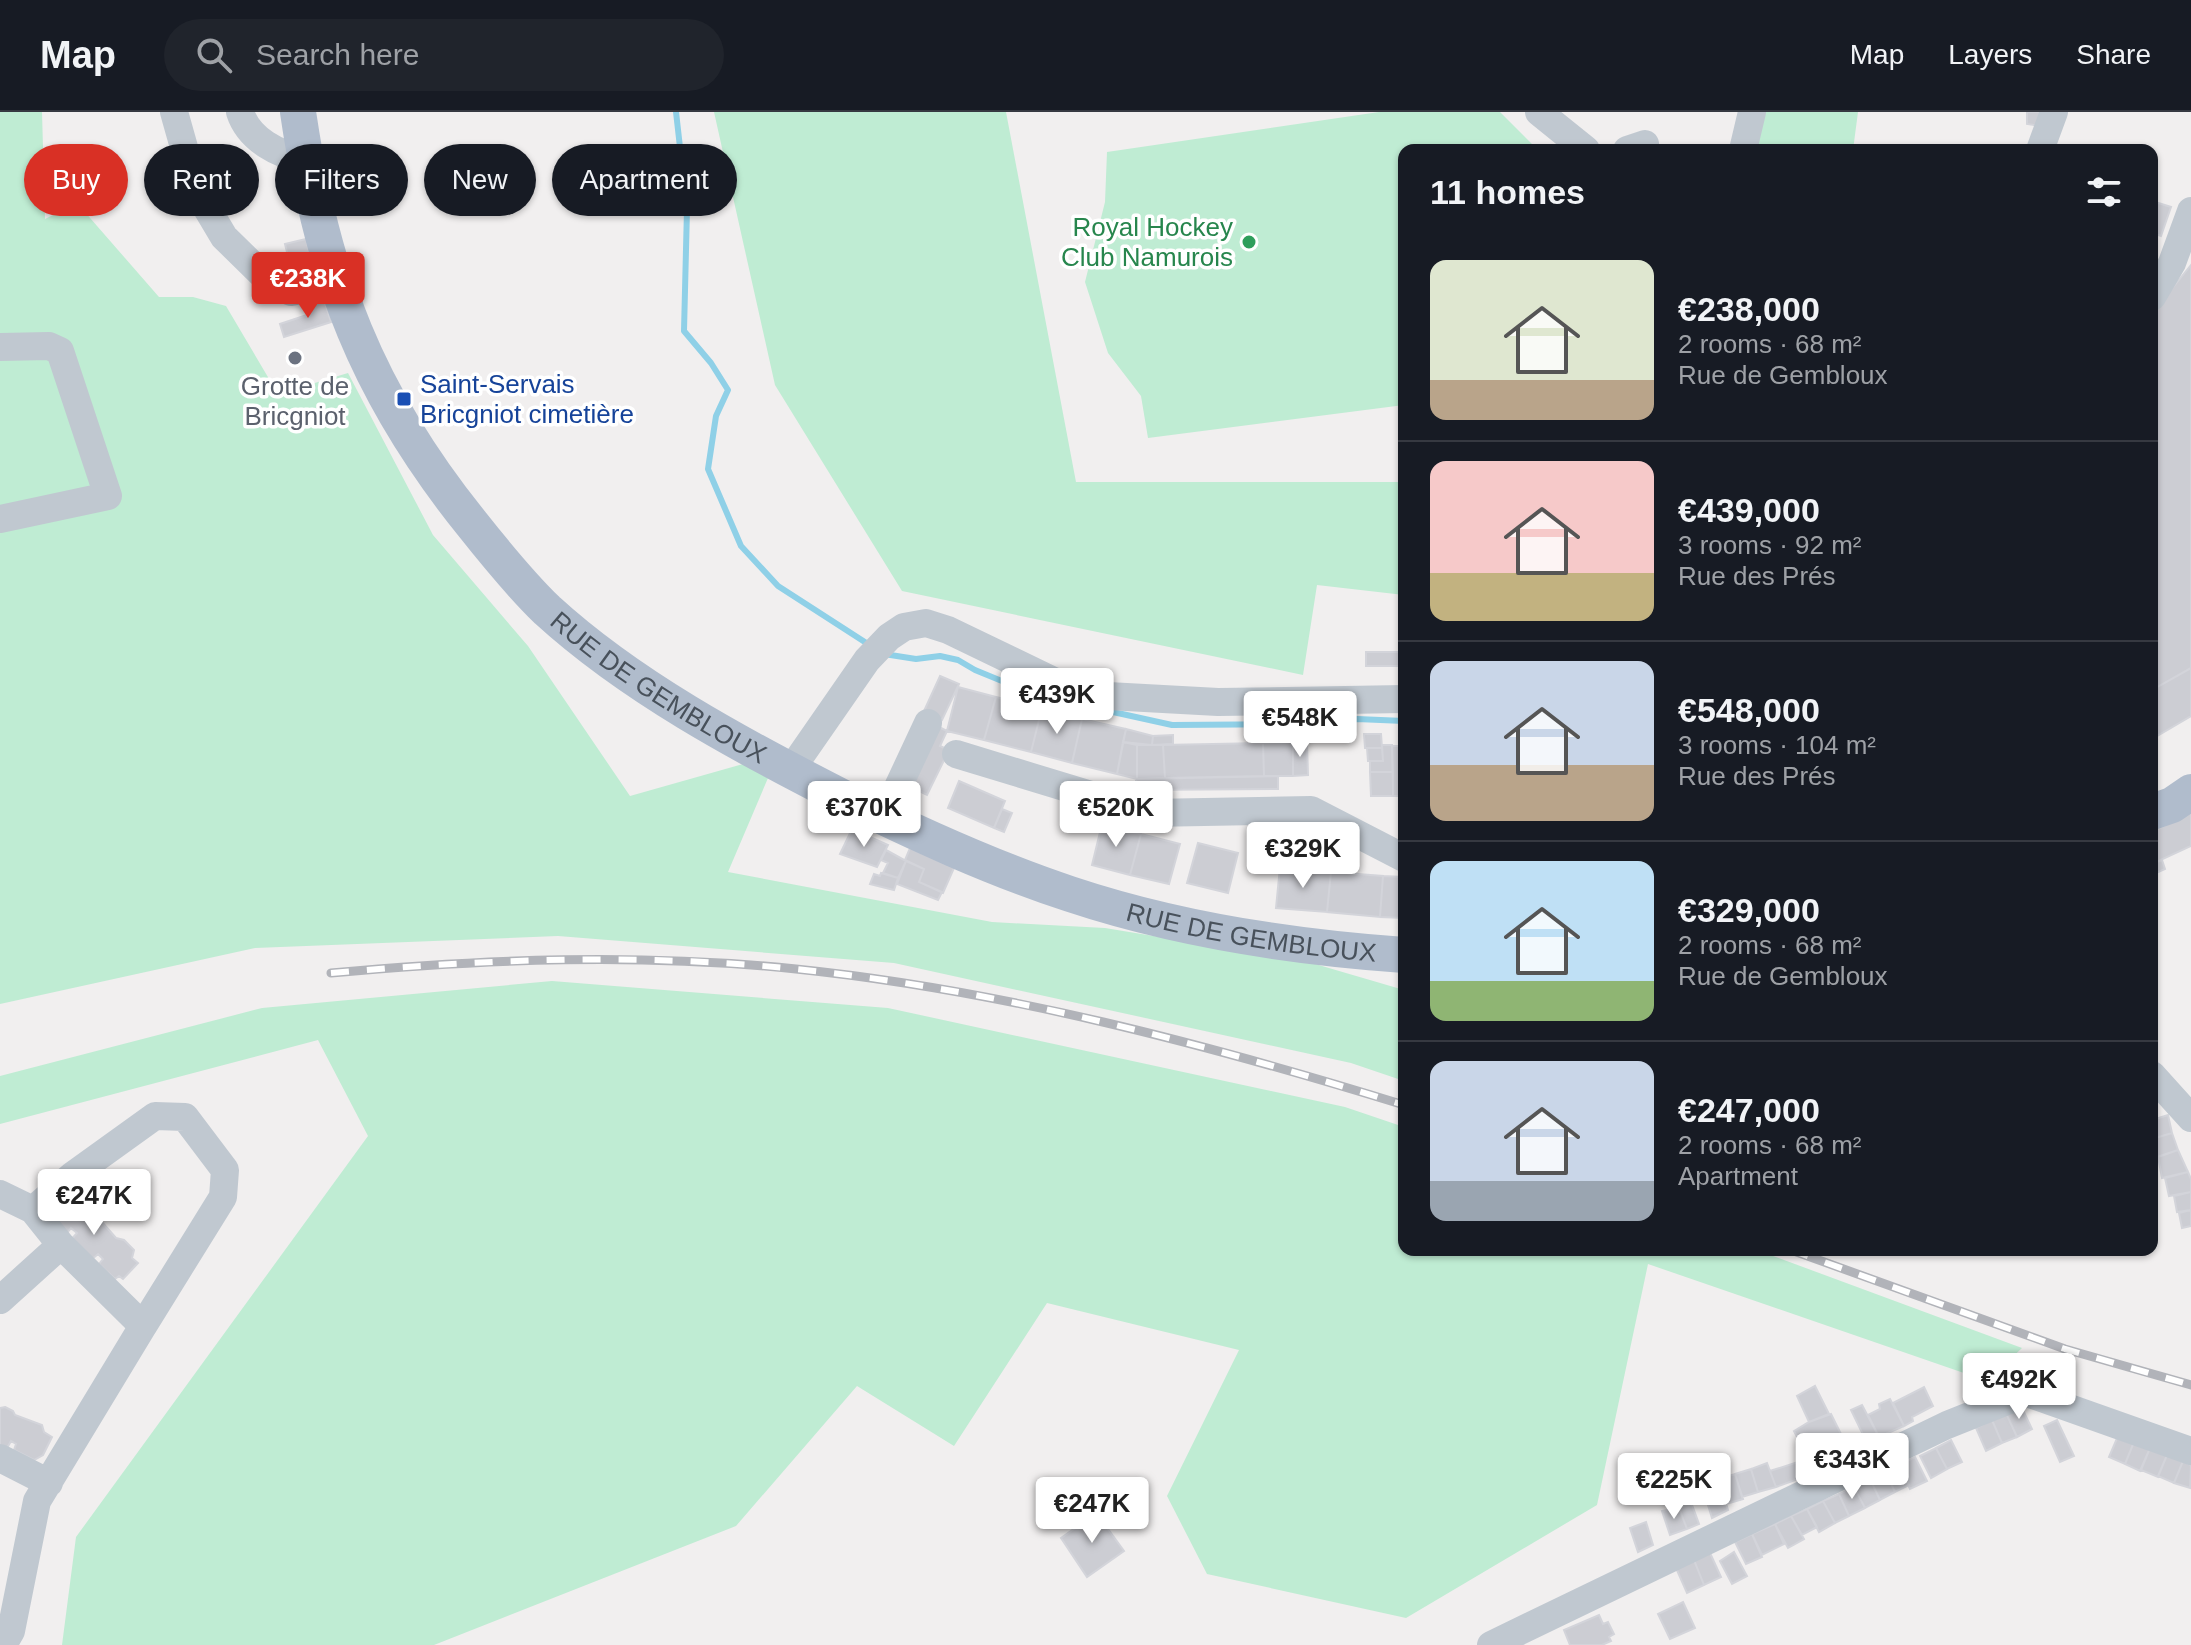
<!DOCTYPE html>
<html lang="en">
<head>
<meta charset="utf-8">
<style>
	:root { --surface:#171b24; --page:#20242c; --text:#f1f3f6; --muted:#9ea1a6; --line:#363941; --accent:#d93025 }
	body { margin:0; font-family:Arial,sans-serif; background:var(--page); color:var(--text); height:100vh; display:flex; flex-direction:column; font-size:30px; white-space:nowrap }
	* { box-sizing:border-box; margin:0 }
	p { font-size:26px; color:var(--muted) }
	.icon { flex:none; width:44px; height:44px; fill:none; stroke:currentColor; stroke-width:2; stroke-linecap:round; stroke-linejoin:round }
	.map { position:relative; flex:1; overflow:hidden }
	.sheet { position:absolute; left:1398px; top:32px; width:760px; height:1112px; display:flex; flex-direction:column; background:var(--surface); border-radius:16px; box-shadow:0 2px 6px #0004 }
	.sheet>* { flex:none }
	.banner { position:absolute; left:24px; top:32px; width:760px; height:72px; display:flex; gap:16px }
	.price { position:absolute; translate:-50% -68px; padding:0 18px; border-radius:8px; background:#fff; color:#222; font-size:26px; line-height:52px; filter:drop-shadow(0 2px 4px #0008) }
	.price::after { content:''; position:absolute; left:50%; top:48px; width:24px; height:18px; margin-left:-12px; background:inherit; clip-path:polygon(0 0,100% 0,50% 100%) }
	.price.active { background:var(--accent); color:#fff }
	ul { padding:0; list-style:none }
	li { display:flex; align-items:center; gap:24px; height:200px; padding:0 32px }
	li+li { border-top:2px solid var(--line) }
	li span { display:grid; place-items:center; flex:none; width:224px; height:160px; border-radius:16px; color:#555 }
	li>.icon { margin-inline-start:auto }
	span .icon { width:96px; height:96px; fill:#fffc; stroke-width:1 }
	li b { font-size:34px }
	h2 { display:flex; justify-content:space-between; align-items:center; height:96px; padding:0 32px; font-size:34px }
	.pill { padding:0 28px; border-radius:36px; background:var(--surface); box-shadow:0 2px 6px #0004; font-size:28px; line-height:72px }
	.pill.active { background:var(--accent); color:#fff }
	header { display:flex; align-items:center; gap:48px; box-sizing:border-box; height:112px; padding:0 40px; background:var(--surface); border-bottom:2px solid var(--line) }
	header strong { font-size:38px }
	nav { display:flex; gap:44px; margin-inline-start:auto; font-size:28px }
	.search { width:560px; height:72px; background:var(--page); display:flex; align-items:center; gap:20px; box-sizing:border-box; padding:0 28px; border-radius:44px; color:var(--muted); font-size:30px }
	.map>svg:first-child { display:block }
	.green { fill:#bfecd3 }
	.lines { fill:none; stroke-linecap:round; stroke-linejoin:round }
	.stream { stroke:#8fd0e7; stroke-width:6 }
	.building { fill:#cccdd3; stroke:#d3d4da; stroke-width:2 }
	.minor { stroke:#c0c8d0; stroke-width:28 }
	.major { stroke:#b0bccc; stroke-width:36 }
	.rail-casing { stroke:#b1b3b9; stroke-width:9 }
	.rail { stroke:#fff; stroke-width:6; stroke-dasharray:18; stroke-linecap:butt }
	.leisure-dot { fill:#2e9e5b; stroke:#fff; stroke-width:3 }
	.worship-dot { fill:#6b7280; stroke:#fff; stroke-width:3 }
	.transit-dot { fill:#1a4fb4; stroke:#fff; stroke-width:3 }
	.labels { text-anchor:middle; stroke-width:7; stroke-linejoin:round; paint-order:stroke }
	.leisure-label { font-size:26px; fill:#27864d; stroke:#fff; text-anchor:end }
	.transit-label { font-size:26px; fill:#164399; stroke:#fff; text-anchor:start }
	.worship-label { font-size:26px; fill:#5b616d; stroke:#fff }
	.street-label { font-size:26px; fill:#48515b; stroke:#fff }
</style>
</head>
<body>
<header>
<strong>Map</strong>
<div class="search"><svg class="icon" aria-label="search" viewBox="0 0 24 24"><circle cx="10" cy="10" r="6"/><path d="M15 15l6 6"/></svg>Search here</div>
<nav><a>Map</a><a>Layers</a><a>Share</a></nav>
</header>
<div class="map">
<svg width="2191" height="1533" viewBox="0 0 2191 1533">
	<rect width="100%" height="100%" fill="#f1efef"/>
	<path class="green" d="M0,0H42L45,107L77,91L159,185H193L226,194L278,282L348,261L433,423L528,534L630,684L743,652L768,666L728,760L992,810L1105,816L1305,849L1404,878V969L1351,951L894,851L558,824L255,836L0,892Z
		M714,0H1006L1076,370H1404V483L1317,473L1303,563L902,479L775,273Z
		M1379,0H1500L1538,38H1404V293L1148,326L1141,284L1108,241L1085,170L1105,90L1107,40Z
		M1762,0H1858L1853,38H1754Z
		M552,869L888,896L1345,995L1404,1015V1138H1757L2022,1236L1987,1269L1648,1152L1597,1393L1406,1506L1207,1462L1167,1384L1239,1238L1047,1191L954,1334L857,1274L736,1414L434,1533H62L76,1425L368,1024L318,928L0,1012V964L262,896Z"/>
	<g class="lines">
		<path class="stream" d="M676,0L687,97L684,219L711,251L728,278L716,304L708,357L741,434L778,474L871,534
			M884,542L916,547L940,544L958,548L975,558L1036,583L1172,613L1308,612L1357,607L1404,609"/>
	</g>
	<path class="building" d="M2027,0H2040V14L2027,12Z
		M2152,89L2171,95L2161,124L2152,121Z
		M306,127L312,151L291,156L285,132Z
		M2191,153V556L2152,578V201Z
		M324,188L331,210L284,225L280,212L307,203L305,194Z
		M1399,534H1404V554H1399Z
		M1366,540H1399V554H1366Z
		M2191,556V604L2152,627V578Z
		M940,564L959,572L942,608L924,599Z
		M958,575L996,585L984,628L947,619Z
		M996,585L1042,596L1031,640L984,628Z
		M1042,596L1082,607L1072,651L1031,640Z
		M1082,607L1126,617L1117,662L1072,651Z
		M939,615L947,619L940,634L949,638L927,683L911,675Z
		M1126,617L1153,624L1152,633L1123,630Z
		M1364,622H1381L1382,636H1365Z
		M1173,623V632L1152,633L1153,624Z
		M1307,629L1308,663L1293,664V630Z
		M1123,630L1137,633V667L1117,662Z
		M1293,630V664H1264L1263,631Z
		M1263,631L1264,664L1165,666L1163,633Z
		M1137,633H1163L1165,666L1137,667Z
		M1382,633H1392L1393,660H1370V649H1383Z
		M1392,634H1404V684H1393Z
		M1367,636H1382L1383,649H1368Z
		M1370,660H1393V684H1371Z
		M1278,664V677L1136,678V667Z
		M959,669L1005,689L994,716L948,696Z
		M1002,697L1012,701L1004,720L994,716Z
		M2191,700V734L2152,752V720Z
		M1102,712L1141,722L1130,763L1092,753Z
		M852,717L888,733L877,755L840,742Z
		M1141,722L1180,732L1169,772L1130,763Z
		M1198,731L1238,741L1228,781L1187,771Z
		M910,736L954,756L943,781L919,770L924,757L905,748Z
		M886,738L906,749L898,766L883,761L888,751L881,748Z
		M2162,748L2165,757L2152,763V752Z
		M906,749L924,757L919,770L942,780L938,788L897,772Z
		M1280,755L1331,760L1327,800L1276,796Z
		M1331,760L1383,764L1380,805L1327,800Z
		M881,761L898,766L894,778L870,772L874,762L880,764Z
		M1383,764L1404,765V806L1380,805Z
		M2168,1003L2172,1021L2152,1027V1008Z
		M2172,1021L2178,1038L2154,1046L2152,1027Z
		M2178,1038L2188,1060L2162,1066L2158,1045Z
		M2188,1060L2191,1067V1080L2169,1084L2165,1066Z
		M2191,1080V1098L2177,1100L2174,1084Z
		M68,1082L73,1087L81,1086L116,1126L124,1128L134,1138L132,1146L138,1151L123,1167L119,1164L115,1167L99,1152L103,1147L98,1142L90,1149L70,1129L77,1121L71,1116L67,1121L52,1105L56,1100L53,1096Z
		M2191,1098V1114L2182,1116L2179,1101Z
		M1815,1274L1829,1302L1809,1310L1797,1284Z
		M1924,1275L1933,1294L1912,1305L1913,1309L1904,1314L1893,1291Z
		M1890,1287L1904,1314L1879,1325L1868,1303L1880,1297L1879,1292Z
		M1862,1293L1879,1325L1867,1331L1851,1298Z
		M2021,1294L2032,1317L2017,1325L2006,1301Z
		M5,1295L13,1299L15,1303L42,1313L44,1320L52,1325L43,1343L34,1348L14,1338L16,1332L11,1329L6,1338L0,1336V1296Z
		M2006,1301L2017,1325L2002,1331L1992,1308Z
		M1831,1302L1842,1324L1806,1342L1794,1319L1809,1310Z
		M1992,1308L2002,1331L1986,1339L1976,1316Z
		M2057,1308L2074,1344L2060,1350L2044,1314Z
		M2118,1324L2134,1330L2125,1352L2109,1345Z
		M1951,1328L1962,1350L1947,1357L1936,1336Z
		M2134,1330L2150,1336L2140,1359L2125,1352Z
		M1936,1336L1947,1357L1931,1366L1920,1344Z
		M2150,1336L2167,1343L2158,1365L2141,1358Z
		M2167,1343L2183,1349L2174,1371L2158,1364Z
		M1915,1345L1927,1369L1910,1377L1899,1353Z
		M2183,1349L2191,1353L2190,1376L2174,1371Z
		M1798,1350L1804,1365L1776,1375L1770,1359Z
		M1767,1351L1776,1375L1758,1380L1751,1357Z
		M1899,1353L1909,1373L1895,1380L1885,1359Z
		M1751,1357L1758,1380L1742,1385L1735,1362Z
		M1885,1359L1895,1380L1880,1388L1870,1367Z
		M1735,1362L1743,1387L1726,1392L1719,1367Z
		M1718,1364L1728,1398L1712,1406L1701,1370Z
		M1870,1367L1880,1388L1865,1396L1854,1375Z
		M1854,1375L1865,1396L1849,1404L1839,1382Z
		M1839,1382L1849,1404L1835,1411L1823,1389Z
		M1823,1389L1835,1411L1819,1420L1807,1397Z
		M1691,1390L1699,1412L1687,1417L1679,1396Z
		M1679,1396L1687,1417L1670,1423L1662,1399Z
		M1807,1397L1817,1415L1802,1423L1791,1404Z
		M1092,1404L1095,1409L1100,1406L1124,1439L1087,1465L1061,1426Z
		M1791,1404L1804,1427L1788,1436L1775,1412Z
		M1646,1410L1653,1433L1638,1440L1630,1416Z
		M1775,1412L1784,1432L1762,1443L1752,1422Z
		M1752,1422L1762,1445L1746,1452L1735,1430Z
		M1734,1440L1747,1464L1732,1472L1720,1449Z
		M1710,1441L1721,1465L1704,1473L1694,1448Z
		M1694,1448L1704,1473L1687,1481L1676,1456Z
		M1683,1490L1695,1516L1670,1527L1658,1502Z
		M1599,1503L1603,1512L1608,1510L1614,1522L1609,1525L1611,1529L1602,1533H1570L1564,1518Z"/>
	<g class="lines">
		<path class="minor" d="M174,0L196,78L224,125L273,173L291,180L336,171
			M240,0C249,28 278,42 305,48
			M1539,0L1586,38
			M1627,38L1645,32
			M1743,38L1752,0
			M2040,38L2054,0
			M2152,185L2172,151L2191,99
			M0,235L49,234L60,239L108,384L0,407
			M956,642L1150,701L1311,698L1404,746
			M790,659L867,548L889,525L904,515L926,511L948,518L1060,572L1108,584L1218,590L1404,587
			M884,705L928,611
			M2152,963L2191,1006
			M0,1082L33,1098L61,1133L143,1214L37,1389L11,1519L3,1533
			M33,1098L73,1063L155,1004L185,1005L225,1058L223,1085L143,1214
			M0,1188L61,1133
			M0,1346L49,1371
			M1491,1533L1947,1313L2027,1281L2191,1339"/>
		<g class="major">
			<path id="s1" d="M298,0C322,164 367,282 472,412C495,441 520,472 547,498C630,574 740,633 840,684C915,721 991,756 1070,782C1178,818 1291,835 1404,843"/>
			<path d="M2152,700L2172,693L2191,680"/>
		</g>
		<g class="rail-casing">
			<path id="rail" d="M331,861C486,847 641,841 796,857C1002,878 1206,932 1404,993
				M1791,1138L2065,1237L2191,1273"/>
		</g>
		<use href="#rail" class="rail"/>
	</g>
	<circle class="leisure-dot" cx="1249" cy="130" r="8"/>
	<circle class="worship-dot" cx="295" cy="246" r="8"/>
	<rect class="transit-dot" x="396" y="279" width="16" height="16" rx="4"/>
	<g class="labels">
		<g class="leisure-label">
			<text x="1233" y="124">Royal Hockey<tspan x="1233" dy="30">Club Namurois</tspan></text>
		</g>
		<g class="transit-label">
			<text x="420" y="281">Saint-Servais<tspan x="420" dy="30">Bricgniot cimetière</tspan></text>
		</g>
		<g class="worship-label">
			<text x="295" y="283">Grotte de<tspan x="295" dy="30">Bricgniot</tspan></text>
		</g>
		<g class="street-label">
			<text dy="9" stroke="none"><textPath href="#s1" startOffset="704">RUE DE GEMBLOUX</textPath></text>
			<text dy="9" stroke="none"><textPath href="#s1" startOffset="1352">RUE DE GEMBLOUX</textPath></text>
		</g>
	</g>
</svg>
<b class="price active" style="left:308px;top:208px">€238K</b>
<b class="price" style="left:1057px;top:624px">€439K</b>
<b class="price" style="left:1300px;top:647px">€548K</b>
<b class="price" style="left:864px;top:737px">€370K</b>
<b class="price" style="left:1116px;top:737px">€520K</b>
<b class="price" style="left:1303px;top:778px">€329K</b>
<b class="price" style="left:94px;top:1125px">€247K</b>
<b class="price" style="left:2019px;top:1309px">€492K</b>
<b class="price" style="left:1852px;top:1389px">€343K</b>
<b class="price" style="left:1674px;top:1409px">€225K</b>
<b class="price" style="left:1092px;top:1433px">€247K</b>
<div class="banner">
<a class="pill active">Buy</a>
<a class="pill">Rent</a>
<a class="pill">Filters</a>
<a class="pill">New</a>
<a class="pill">Apartment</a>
</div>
<section class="sheet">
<h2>11 homes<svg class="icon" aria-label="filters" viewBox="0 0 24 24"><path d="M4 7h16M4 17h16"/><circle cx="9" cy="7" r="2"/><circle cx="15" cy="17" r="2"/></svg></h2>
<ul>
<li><span style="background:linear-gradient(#dfe7d0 75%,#b9a48a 0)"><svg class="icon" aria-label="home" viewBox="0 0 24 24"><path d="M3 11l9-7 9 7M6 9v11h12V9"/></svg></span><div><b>€238,000</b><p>2 rooms · 68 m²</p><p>Rue de Gembloux</p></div></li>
<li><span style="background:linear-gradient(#f6c9c9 70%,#c2b280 0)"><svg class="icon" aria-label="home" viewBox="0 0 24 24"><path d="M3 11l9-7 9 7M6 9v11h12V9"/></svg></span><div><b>€439,000</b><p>3 rooms · 92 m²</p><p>Rue des Prés</p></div></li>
<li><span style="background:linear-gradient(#c9d6e8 65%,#b9a48a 0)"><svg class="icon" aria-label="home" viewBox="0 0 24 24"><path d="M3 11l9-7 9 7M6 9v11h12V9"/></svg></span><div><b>€548,000</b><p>3 rooms · 104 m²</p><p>Rue des Prés</p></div></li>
<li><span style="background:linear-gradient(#bfe0f5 75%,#8fb573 0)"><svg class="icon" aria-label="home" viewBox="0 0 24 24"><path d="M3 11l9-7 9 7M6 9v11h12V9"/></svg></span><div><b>€329,000</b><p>2 rooms · 68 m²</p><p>Rue de Gembloux</p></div></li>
<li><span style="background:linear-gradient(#c9d6e8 75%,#9aa5b1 0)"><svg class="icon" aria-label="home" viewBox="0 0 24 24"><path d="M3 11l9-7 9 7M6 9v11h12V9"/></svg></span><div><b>€247,000</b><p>2 rooms · 68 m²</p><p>Apartment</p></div></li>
</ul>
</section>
</div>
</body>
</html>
